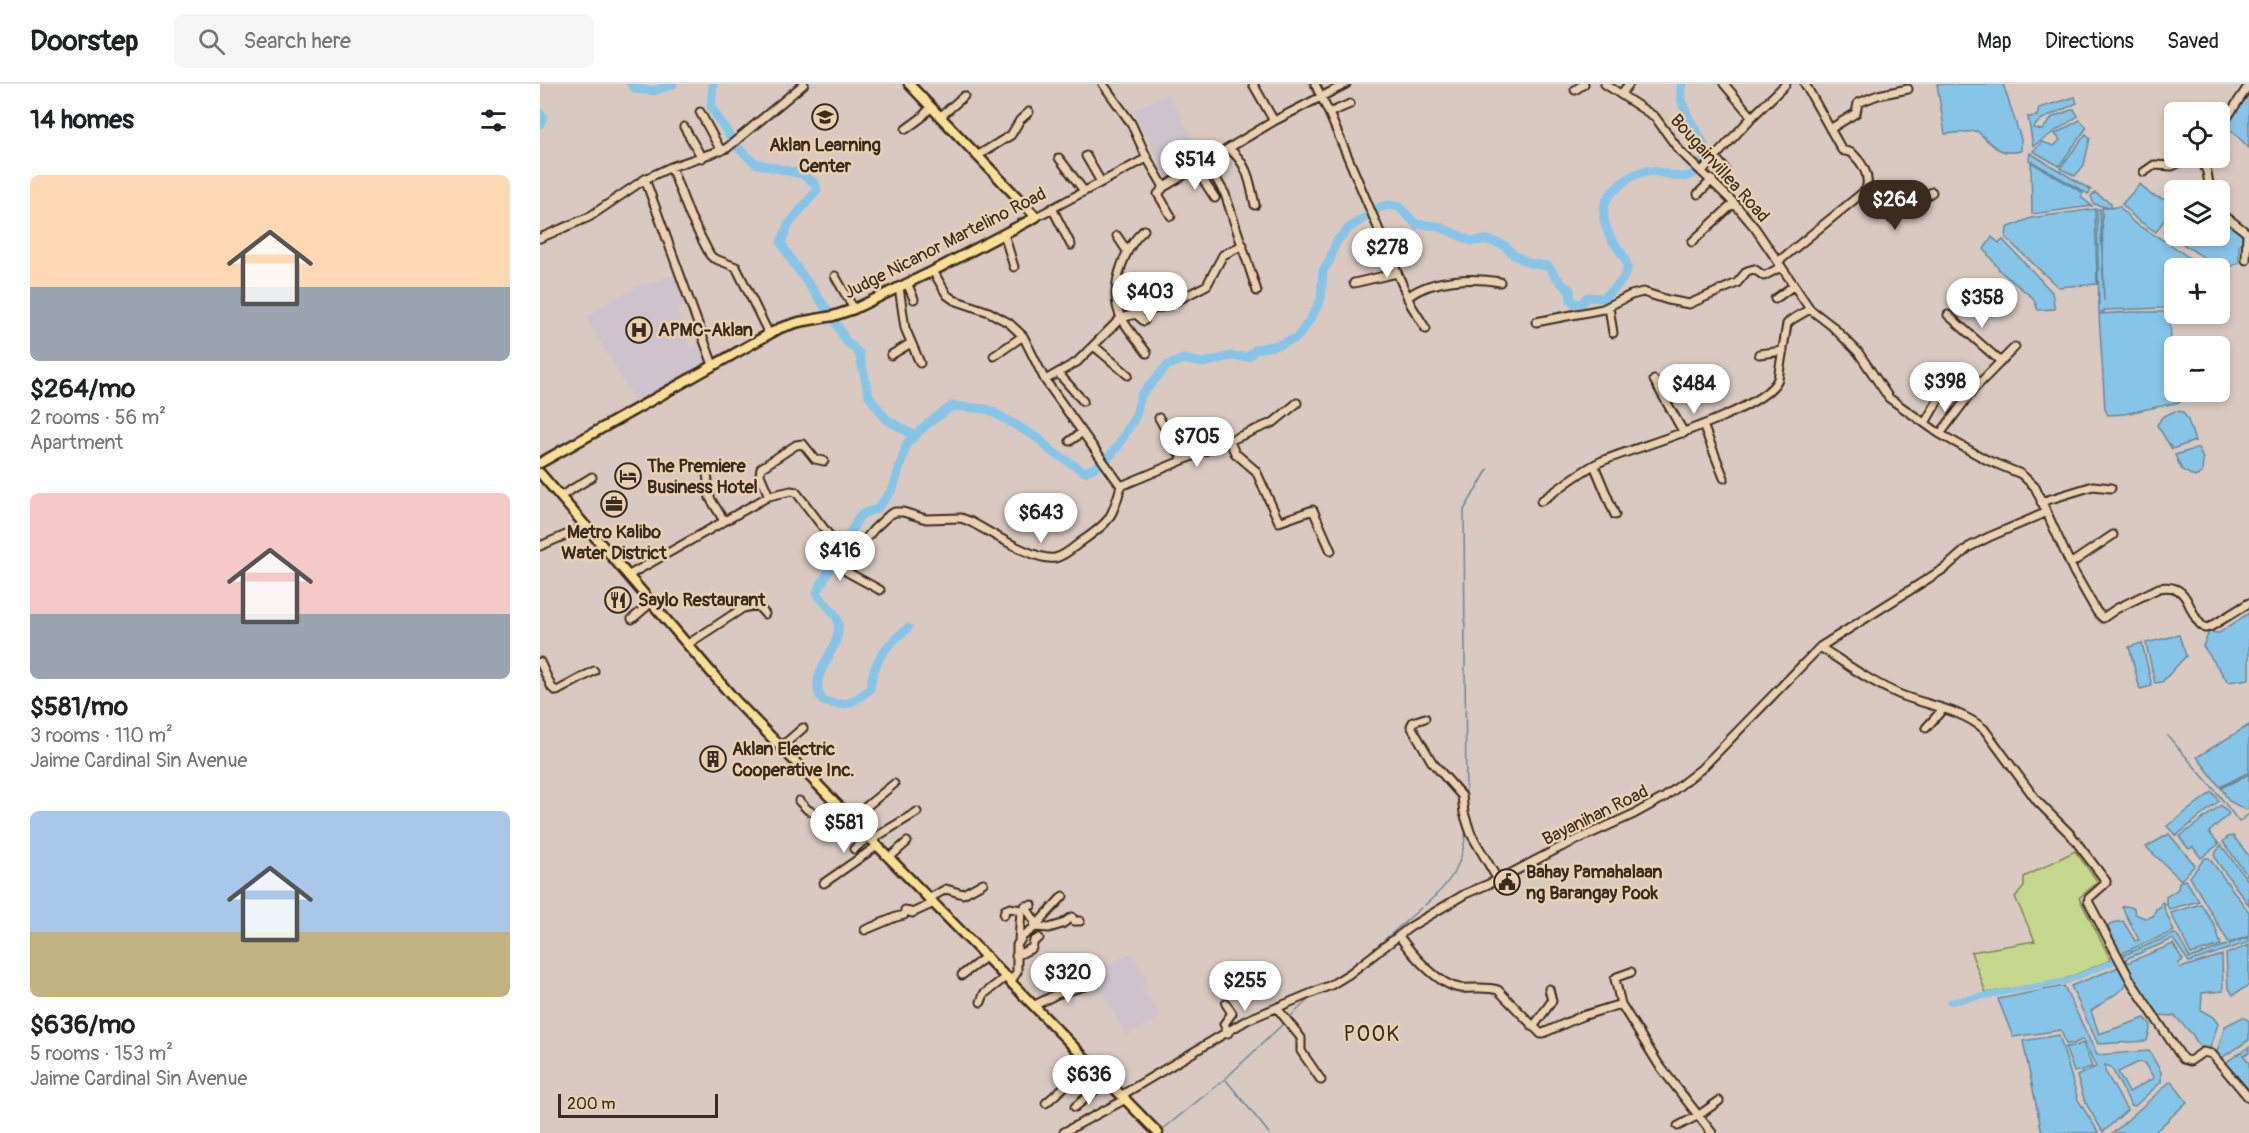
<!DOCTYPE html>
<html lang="en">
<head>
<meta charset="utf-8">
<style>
	:root { --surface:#fff; --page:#f6f6f6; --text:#202124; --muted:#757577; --line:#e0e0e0; --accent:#3b2a1e }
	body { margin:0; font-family:Pangolin,sans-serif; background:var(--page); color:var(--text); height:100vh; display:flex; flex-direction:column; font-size:22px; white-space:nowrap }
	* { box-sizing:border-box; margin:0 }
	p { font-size:20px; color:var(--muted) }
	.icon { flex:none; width:33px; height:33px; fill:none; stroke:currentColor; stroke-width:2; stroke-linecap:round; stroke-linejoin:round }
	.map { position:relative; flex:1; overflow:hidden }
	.drawer { display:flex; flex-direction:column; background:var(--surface); width:540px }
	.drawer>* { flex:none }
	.tools { position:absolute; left:1624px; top:18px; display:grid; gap:12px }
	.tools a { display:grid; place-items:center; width:66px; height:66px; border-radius:9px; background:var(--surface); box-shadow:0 3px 9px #0003; font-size:30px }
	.scale { position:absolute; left:18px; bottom:15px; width:160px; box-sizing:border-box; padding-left:6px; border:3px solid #3b2a1e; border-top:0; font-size:16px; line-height:21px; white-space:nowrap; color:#3b2a1e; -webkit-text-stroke:4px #e9d1b1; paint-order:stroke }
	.price { position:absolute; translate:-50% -51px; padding:0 14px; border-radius:21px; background:#fff; color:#222; font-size:20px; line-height:39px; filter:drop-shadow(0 2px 3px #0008) }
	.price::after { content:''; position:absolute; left:50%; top:36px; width:18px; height:14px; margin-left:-9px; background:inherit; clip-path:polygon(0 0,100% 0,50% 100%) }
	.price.selected { background:var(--accent); color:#fff }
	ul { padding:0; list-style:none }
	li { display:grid; align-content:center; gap:12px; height:318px; padding:0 30px }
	li span { display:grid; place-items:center; height:186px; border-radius:9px; color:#555 }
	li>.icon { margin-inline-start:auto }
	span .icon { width:108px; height:108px; fill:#fffc; stroke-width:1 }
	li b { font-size:26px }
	h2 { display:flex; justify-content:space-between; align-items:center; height:72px; padding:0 30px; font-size:26px }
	header { display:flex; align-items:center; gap:36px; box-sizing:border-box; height:84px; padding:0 30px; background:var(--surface); border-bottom:2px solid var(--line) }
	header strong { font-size:28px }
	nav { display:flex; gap:33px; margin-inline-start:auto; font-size:21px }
	.search { width:420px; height:54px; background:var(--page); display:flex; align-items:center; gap:15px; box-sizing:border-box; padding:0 21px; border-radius:9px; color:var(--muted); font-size:22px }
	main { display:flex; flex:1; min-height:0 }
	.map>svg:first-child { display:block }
	.built { fill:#cec3cc }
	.green { fill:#c5d78b; stroke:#808054; stroke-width:1.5 }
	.water { fill:#87c5e8; stroke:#698797; stroke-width:1.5; fill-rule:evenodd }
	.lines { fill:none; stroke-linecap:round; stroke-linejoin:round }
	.stream { stroke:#698797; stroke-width:1.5 }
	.canal { stroke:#87c5e8; stroke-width:6 }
	.river { stroke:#87c5e8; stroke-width:9 }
	.minor-casing { stroke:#3b2a1e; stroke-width:11 }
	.major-casing { stroke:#3b2a1e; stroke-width:13 }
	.minor { stroke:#e9d1b1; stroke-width:7 }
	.major { stroke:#f9df96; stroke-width:8 }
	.labels { text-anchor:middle; stroke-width:5; stroke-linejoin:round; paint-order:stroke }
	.poi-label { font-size:18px; font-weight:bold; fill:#3b2a1e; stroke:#e9d1b1; text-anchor:start }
	.street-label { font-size:18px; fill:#3b2a1e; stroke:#e9d1b1 }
	.quarter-label { font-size:21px; letter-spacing:1.5px; fill:#3b2a1e; stroke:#e9d1b1 }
</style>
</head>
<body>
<header>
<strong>Doorstep</strong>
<div class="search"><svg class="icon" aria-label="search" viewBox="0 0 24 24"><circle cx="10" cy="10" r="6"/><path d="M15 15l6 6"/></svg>Search here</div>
<nav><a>Map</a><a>Directions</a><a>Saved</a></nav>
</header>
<main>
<section class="drawer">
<h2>14 homes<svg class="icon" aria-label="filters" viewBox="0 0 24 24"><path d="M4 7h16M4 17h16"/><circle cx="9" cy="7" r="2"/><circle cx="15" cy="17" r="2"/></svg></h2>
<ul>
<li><span style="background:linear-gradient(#ffd9b3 60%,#9aa5b1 0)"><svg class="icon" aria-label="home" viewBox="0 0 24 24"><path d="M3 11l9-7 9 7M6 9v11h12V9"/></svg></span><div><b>$264/mo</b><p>2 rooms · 56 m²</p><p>Apartment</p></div></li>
<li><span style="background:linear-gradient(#f6c9c9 65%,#9aa5b1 0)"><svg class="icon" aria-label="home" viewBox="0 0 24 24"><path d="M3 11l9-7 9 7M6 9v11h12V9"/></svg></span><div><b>$581/mo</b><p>3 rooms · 110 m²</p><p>Jaime Cardinal Sin Avenue</p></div></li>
<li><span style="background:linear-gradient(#a9c7e8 65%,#c2b280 0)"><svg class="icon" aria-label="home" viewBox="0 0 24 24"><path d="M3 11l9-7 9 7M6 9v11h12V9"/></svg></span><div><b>$636/mo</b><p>5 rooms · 153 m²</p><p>Jaime Cardinal Sin Avenue</p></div></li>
</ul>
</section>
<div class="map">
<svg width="1709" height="1049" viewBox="0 0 1709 1049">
	<rect width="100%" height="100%" fill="#d9c9c1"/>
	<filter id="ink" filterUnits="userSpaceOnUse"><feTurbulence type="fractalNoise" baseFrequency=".0167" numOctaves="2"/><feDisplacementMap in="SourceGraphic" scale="12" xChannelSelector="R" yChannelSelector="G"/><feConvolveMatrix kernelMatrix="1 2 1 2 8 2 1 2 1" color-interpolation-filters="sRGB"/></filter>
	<g filter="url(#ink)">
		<path class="built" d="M628,10L668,82L640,100L629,95L593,26Z
			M135,191L147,221L136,225L151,265L161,258L171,281L97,321L46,233L93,204Z
			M591,869L607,897L601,904L622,932L586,952L552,889Z"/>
		<path class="green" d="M1535,767L1558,798L1539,814L1571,876L1523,896L1446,909L1431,868L1495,857L1475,813L1484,803V793Z"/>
		<path class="water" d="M1397,0H1463L1481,55V67C1458,72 1453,61 1437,47L1405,50Z
			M1709,8V64L1687,42Z
			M1535,13L1537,19L1500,36L1493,44L1502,46L1513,33L1534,25L1538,32L1493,62L1488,33L1497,32L1499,24Z
			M1540,36L1547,43L1519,82L1493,67L1502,58L1514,62L1520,56L1515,50Z
			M1546,50L1550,54L1544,81L1535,92L1520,84Z
			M1490,69L1551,106L1548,110L1489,76Z
			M1491,78L1543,109L1541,113L1552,122L1492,130Z
			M1600,100L1611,111L1635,119L1616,148L1596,135L1582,120Z
			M1555,109L1571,119V124L1579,122L1594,139L1628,159L1664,184H1635V222L1626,224L1564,226V228H1559L1557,125H1560L1564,217L1562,124H1570L1554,120L1551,112Z
			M1555,125L1557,200L1518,203L1466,154L1467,144L1491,134Z
			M1635,131V152H1680V135L1706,151V156L1699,161V179L1683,186L1623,147Z
			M1452,153L1459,159L1463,156L1512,208L1515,225L1498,226L1493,214L1461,188L1444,165Z
			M1592,228H1630L1632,297L1640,318L1584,330L1568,331L1565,325L1559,230Z
			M1635,327L1643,328L1648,336L1655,357L1632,365L1617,341L1622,333Z
			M1658,364L1663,375L1662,389L1655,393L1642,386L1635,371Z
			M1709,529V595L1688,598L1663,562L1669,548L1679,549Z
			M1639,551L1646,572L1622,598L1615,599L1606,559Z
			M1602,559L1612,602L1600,605L1589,563Z
			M1709,641V688L1680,703L1657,673Z
			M1709,690V724L1706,726L1689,717L1681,704Z
			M1672,708L1679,717L1636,752L1627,742Z
			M1681,721L1689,730L1669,748L1679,760L1661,774L1653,763L1649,765L1639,753Z
			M1629,750L1655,781L1641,796L1606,763Z
			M1693,752L1709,772V794L1683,758L1688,753Z
			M1681,761L1709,798V821L1678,779L1674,771Z
			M1665,774H1669L1709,828V852L1689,859L1650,793Z
			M1646,796L1659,817L1629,825L1626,818V813L1638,805L1639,798Z
			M1622,818L1625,820L1624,824L1634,847L1582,869L1578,868L1567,844L1572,839L1583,837L1595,857L1599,856L1582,823L1586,822L1594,824L1595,830L1605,834L1613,832L1616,825L1620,823Z
			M1661,820L1675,842L1681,861L1651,870L1631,829Z
			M1634,850L1637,851L1650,874L1709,853V858L1649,878L1633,855L1581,877L1579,873Z
			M1633,860L1643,876L1638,880L1640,884L1682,871L1683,907L1662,909L1661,926L1673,933L1678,940L1670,964L1660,963L1652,950L1635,932L1616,931L1584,880Z
			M1709,861V901L1693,911L1688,903L1686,870Z
			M1579,883L1587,898L1584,904L1551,927L1559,950L1605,934L1611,941L1607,957L1558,960L1531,902Z
			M1524,902L1557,971L1609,967L1621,988V998L1595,1022L1591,1021L1571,983L1565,981V987L1587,1026L1563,1048L1545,1018L1537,992L1556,983L1543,955L1534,960H1526L1521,946L1473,953L1458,915ZM1599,978L1604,979L1614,994L1589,1008L1578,988Z
			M1703,933L1709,937V956L1680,975L1677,968L1685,942Z
			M1519,951L1538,1016L1559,1049H1502L1483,957Z
			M1543,959L1552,983L1534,988L1525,963L1536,962Z
			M1709,963V969L1703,971L1709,979V1006L1685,979Z
			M1631,997L1647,1018L1614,1049H1573Z"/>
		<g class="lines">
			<path class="stream" d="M1628,652L1678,710L1699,738L1709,730
				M926,719L924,426L948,385
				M885,821C911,799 924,779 926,745
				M794,895L827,871L881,824
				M749,934L771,913
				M686,996L729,1049
				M623,1045L685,995L744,939"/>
			<path class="canal" d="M1410,918L1527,897L1583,874"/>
			<path class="river" d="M91,0L95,5L114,7L133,0
				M173,0L171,23L193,57
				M0,29L3,33L0,40
				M195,61L215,79L261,90L275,99L277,106L248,141L241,159L254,180L291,231
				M294,236L306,257L319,269L329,312L346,335L375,352
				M566,376L578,362L596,331L601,311L627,282L643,275L663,279L691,272L704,273L709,272L716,265L738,261L757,254L773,231L781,215L783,186L789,178L796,158L809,144L840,123L849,121L859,123L876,140L898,142L931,157L948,156L964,161L974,171L989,179L1008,182L1021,199L1030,206L1031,216L1035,220L1043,218L1047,213L1063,214C1114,175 1069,173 1064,134C1064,129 1063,124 1065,120C1067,113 1074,106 1079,102C1087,94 1095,89 1107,87C1126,85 1150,107 1164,76C1174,55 1133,30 1142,0
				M368,544C345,562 334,575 330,605C313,619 306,624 283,617C264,590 303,567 298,538C296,526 282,519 277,508L319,433L324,429L337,425L353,405L367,359L387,340L412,322L446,325L453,328L498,354L511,367L545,388L562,380"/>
			<g class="minor-casing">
				<path id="minor" d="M563,0L591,39L607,74
					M713,0L734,37
					M775,0L789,29L871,221L886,245
					M1065,0L1115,33L1139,66L1194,119L1215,144L1270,225L1292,242L1318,268L1349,314L1400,350L1447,376L1481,390L1495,403L1534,488L1557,528L1563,534L1576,525L1619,504C1653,498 1646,532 1665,544L1670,543L1709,519
					M1184,0L1212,33
					M1035,6L1044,0
					M1081,10L1089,0
					M160,28L181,67
					M789,29L810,20
					M400,33L424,12
					M144,43L162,74
					M1680,44L1709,1
					M366,45L381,34L391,23
					M1290,45L1316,29L1318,19L1338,11L1368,5
					M689,65C708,79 710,99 715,121
					M437,72L471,51L480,36L489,28
					M546,72L561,98
					M1175,73L1185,85
					M519,74L544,107
					M1661,74L1667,88L1670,106
					M667,79L685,110L717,207
					M131,83L150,132L170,171L173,174L196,183L229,250
					M656,85L675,114
					M1162,87L1212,33L1246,0
					M1604,88L1614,81L1632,82L1649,74
					M624,103L618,110L631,132
					M1326,106L1352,135L1392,108
					M1158,110L1172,96
					M512,124L531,161
					M1680,128L1707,149L1706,176
					M496,133L607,74L624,103L734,37L806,0
					M604,146C583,165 567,209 582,235C589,247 599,258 607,269
					M464,150L474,183
					M577,152L587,167
					M0,154L49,133L105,95
					M1152,158L1194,119
					M1239,177L1326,106C1330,93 1324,81 1314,71C1311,67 1306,68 1302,66L1265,0
					M393,187L407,211L414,216L449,228L469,239L483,252L505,296L581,402L734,338L757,319
					M295,192L314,225
					M367,199L374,215
					M814,199L857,189
					M359,203L365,244L380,279
					M868,215L869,212C892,195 932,193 960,198
					M1235,215L1253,202
					M1069,223L1073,249
					M596,230L604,237
					M1408,231L1460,277
					M996,238L1063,225L1091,211L1103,208L1128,216L1149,220L1197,199L1207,187L1214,185L1224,192L1241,183
					M554,262L588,291
					M1219,270L1243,267
					M351,271L371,259
					M454,272L483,252
					M173,281L105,95L131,83L187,64L264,0
					M519,290L543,317
					M505,296L537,278L581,234L629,221L667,201L683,171L703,161
					M1114,296L1144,349
					M619,334L643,376
					M1385,339L1404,306
					M1163,341L1184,394
					M1400,350L1434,305L1475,263
					M689,356L695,369L716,387L739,438L773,426L791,467
					M530,357L541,349
					M1054,381L1075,431
					M167,390L170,414L184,437
					M21,412L52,393
					M229,412L220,391L221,384L256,361L263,360L275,375L284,377
					M1001,417C1021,404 1041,386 1062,377C1098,362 1224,328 1238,295L1247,240L1251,236L1270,225
					M1501,418L1553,402L1571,404
					M0,462L47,442
					M314,469L306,481L307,488L340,506
					M1530,480L1573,451
					M89,491L229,412L251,407L256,408L298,463L308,470L314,469L334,445L349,431L355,428H363L386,435L421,434L429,437C447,446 496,478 515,474C525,472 534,463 542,457C570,438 572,434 581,402
					M92,535L112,518
					M148,560L203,524L217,521L225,530
					M1280,563C1306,580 1332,599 1361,611C1389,622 1420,625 1444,645L1497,717L1531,751L1566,797V799L1549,814L1548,817L1592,899L1643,975L1650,977L1663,968L1672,970L1709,1014
					M0,578L12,604L17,607L54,587
					M885,634L873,638L871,642L892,678L922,712L924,729L931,750L958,796
					M1386,644L1403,625
					M241,663L263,644
					M259,717L268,726L278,731L295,719
					M311,735L354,700
					M331,756L377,728
					M314,765L328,753
					M349,774L367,758
					M284,799L337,762
					M390,814L406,805L423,810L443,799
					M492,821L485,822L494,836L495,843
					M464,831L465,826L470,824L481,826L479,857
					M498,843L500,837L523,812
					M325,846L356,833L364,831L365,826L372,829L394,819
					M859,852C871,869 898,901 920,904C933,905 945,902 958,906L1001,950L1042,932L1081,920L1119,981L1172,1049
					M476,872L492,864L494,857L499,854
					M422,891L447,872
					M471,897L477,888V861L483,852L495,843L509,844L522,840L532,833L534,837H540
					M441,918L444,910L467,892
					M686,920L692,929L684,940L688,949
					M1081,920L1075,895L1077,893L1091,888
					M495,921L517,910L552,900
					M737,924L758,950L761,954V967L781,996
					M993,943L1012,917L1009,905
					M582,1011L707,936L791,901L809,890L870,843L925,810L958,796L1021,763L1094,730L1125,713L1161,685L1280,563L1405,484L1429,463L1449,453L1505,429
					M506,1019L551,979
					M535,1023L567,996
					M1138,1042L1159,1031L1179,1017
					M524,1048L586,1015"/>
			</g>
			<g class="major-casing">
				<path id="major" d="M0,379L240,244L259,238L293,232L314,225L393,187L496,133L369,0
					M0,389L196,617L618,1049"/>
			</g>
			<use href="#minor" class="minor"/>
			<use href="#major" class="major"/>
		</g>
	</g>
	<defs>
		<g id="school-ring" transform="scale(1.35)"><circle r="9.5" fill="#e9d1b1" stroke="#3b2a1e" stroke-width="1.5"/><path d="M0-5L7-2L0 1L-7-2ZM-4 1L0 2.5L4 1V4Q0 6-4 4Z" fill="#3b2a1e"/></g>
		<g id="hospital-ring" transform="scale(1.35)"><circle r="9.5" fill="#e9d1b1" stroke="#3b2a1e" stroke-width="1.5"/><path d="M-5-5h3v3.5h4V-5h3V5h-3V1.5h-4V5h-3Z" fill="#3b2a1e"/></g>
		<g id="hotel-ring" transform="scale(1.35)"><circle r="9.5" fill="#e9d1b1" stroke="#3b2a1e" stroke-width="1.5"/><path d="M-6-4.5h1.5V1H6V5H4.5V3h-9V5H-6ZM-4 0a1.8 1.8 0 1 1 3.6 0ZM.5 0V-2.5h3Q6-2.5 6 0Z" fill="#3b2a1e"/></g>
		<g id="office-ring" transform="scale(1.35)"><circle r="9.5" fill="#e9d1b1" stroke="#3b2a1e" stroke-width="1.5"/><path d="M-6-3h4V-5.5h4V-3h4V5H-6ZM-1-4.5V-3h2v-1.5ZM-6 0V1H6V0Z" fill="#3b2a1e"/></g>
		<g id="restaurant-ring" transform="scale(1.35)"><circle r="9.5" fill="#e9d1b1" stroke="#3b2a1e" stroke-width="1.5"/><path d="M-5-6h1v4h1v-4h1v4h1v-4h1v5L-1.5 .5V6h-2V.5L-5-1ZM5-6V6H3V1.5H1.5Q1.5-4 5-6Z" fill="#3b2a1e"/></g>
		<g id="building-ring" transform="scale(1.35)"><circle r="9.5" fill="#e9d1b1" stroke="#3b2a1e" stroke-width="1.5"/><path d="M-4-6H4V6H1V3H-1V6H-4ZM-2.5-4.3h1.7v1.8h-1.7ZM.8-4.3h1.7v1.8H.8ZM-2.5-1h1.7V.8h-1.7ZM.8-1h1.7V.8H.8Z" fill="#3b2a1e"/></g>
		<g id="civic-ring" transform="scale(1.35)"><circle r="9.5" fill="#e9d1b1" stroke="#3b2a1e" stroke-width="1.5"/><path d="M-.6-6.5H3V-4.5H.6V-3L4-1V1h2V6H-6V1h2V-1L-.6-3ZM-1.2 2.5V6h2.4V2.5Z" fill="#3b2a1e"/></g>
	</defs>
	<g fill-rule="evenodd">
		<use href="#school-ring" x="285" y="33"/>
		<use href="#hospital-ring" x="99" y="246"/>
		<use href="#hotel-ring" x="88" y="392"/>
		<use href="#office-ring" x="74" y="420"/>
		<use href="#restaurant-ring" x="78" y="516"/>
		<use href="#building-ring" x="173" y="675"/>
		<use href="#civic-ring" x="967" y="798"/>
	</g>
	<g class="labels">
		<g class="poi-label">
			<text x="285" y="67" text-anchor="middle">Aklan Learning<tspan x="285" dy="21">Center</tspan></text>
			<text x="118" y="252">APMC-Aklan</text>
			<text x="107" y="388">The Premiere<tspan x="107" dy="21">Business Hotel</tspan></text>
			<text x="74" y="454" text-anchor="middle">Metro Kalibo<tspan x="74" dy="21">Water District</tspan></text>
			<text x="98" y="522">Saylo Restaurant</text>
			<text x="192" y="671">Aklan Electric<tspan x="192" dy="21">Cooperative Inc.</tspan></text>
			<text x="986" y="794">Bahay Pamahalaan<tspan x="986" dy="21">ng Barangay Pook</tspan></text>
		</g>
		<g class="street-label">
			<text transform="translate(1180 84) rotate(48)" y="6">Bougainvillea Road</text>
			<text transform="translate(405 159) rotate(-27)" y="6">Judge Nicanor Martelino Road</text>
			<text transform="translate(1055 731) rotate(-26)" y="6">Bayanihan Road</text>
		</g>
		<g class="quarter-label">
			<text x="832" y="957">POOK</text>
		</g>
	</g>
</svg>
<div class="tools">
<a><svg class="icon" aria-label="locate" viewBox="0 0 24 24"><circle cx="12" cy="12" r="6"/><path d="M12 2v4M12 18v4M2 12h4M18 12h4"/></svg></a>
<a><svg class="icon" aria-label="layers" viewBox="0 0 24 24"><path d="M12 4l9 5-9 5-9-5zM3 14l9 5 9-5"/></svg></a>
<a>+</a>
<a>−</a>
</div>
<div class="scale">200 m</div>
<b class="price" style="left:655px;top:107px">$514</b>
<b class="price selected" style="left:1355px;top:147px">$264</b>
<b class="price" style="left:847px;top:195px">$278</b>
<b class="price" style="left:610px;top:239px">$403</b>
<b class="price" style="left:1442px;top:245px">$358</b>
<b class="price" style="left:1405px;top:329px">$398</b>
<b class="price" style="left:1154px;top:331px">$484</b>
<b class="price" style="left:657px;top:384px">$705</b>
<b class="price" style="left:501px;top:460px">$643</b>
<b class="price" style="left:300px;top:498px">$416</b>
<b class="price" style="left:304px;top:770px">$581</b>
<b class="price" style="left:528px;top:920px">$320</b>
<b class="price" style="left:705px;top:928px">$255</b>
<b class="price" style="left:549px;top:1022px">$636</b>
</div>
</main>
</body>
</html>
